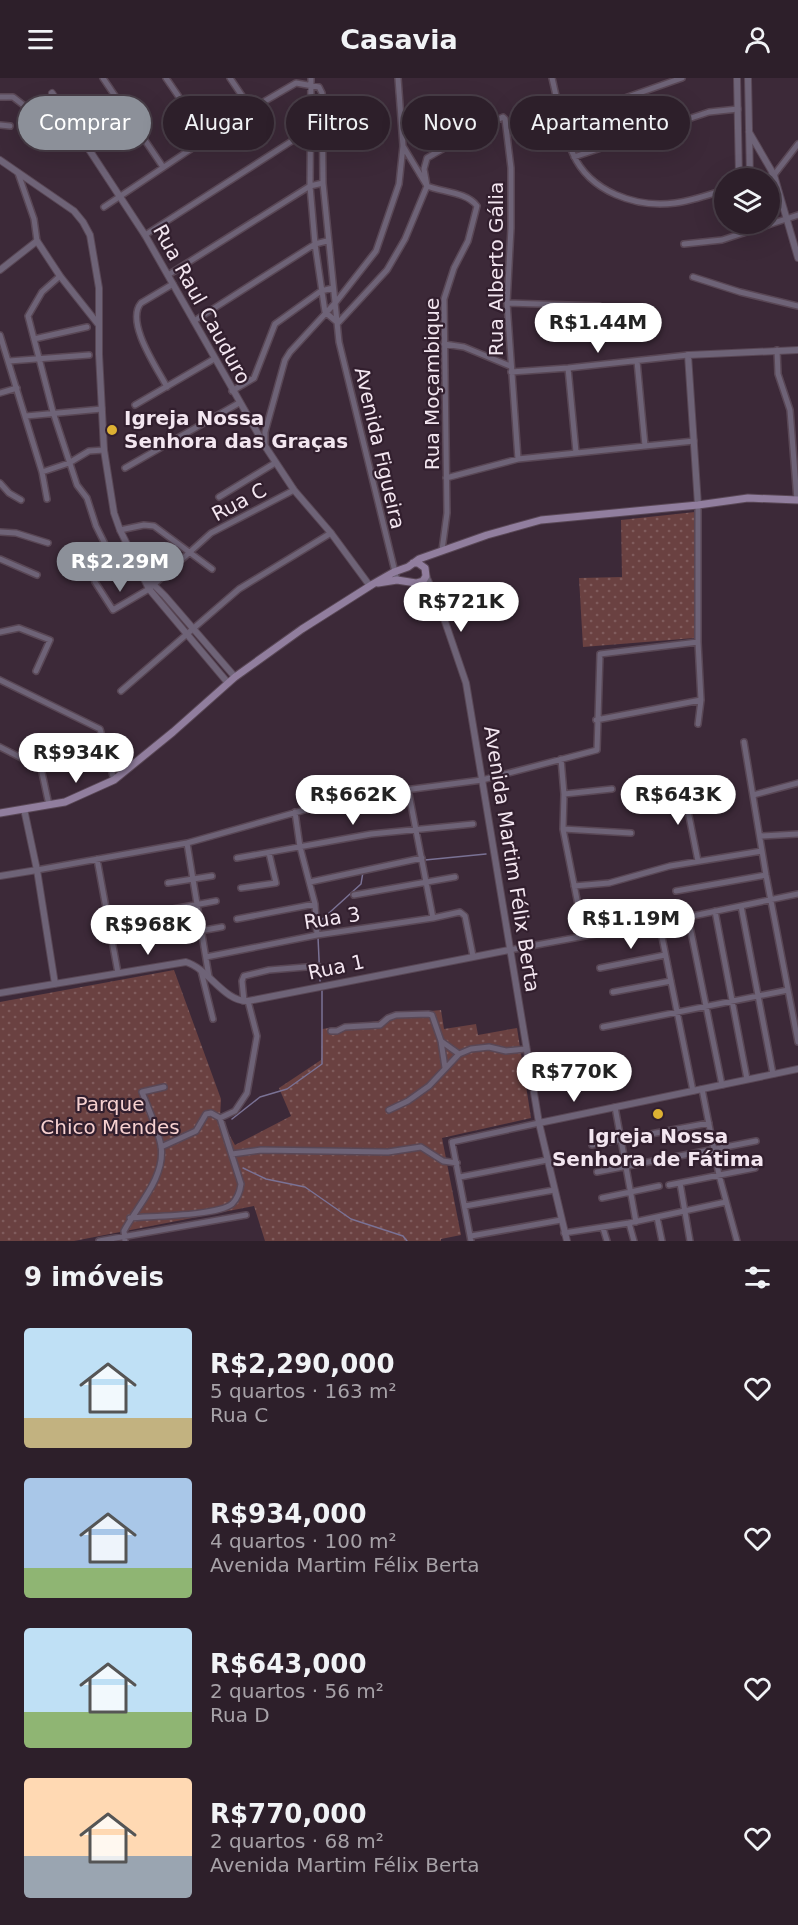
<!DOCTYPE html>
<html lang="pt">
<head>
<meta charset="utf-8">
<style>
	:root { --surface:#2d1f2a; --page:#392c36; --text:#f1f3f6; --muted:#a7a2a8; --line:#483d47; --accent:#8c9099 }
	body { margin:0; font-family:"DejaVu Sans",sans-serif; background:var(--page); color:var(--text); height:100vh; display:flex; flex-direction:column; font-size:22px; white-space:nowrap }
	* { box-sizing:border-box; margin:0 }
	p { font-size:20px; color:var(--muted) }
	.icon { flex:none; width:33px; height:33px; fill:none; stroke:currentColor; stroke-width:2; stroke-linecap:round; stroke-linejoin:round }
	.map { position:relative; height:1163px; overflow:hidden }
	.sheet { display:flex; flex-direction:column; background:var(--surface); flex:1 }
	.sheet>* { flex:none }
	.hud { position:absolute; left:18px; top:18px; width:762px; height:54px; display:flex; gap:12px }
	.tools { position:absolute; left:714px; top:90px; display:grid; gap:12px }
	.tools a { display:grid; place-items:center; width:66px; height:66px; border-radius:50%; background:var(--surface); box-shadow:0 6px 24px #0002,0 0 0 2px var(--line); font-size:30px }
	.price { position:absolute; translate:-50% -51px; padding:0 14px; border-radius:21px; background:#fff; color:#222; font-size:20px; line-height:39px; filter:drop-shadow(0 2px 3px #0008) }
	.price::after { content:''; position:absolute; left:50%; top:36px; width:18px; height:14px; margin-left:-9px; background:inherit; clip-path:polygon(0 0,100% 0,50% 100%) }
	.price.on { background:var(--accent); color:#fff }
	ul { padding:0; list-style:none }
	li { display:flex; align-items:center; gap:18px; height:150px; padding:0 24px }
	li span { display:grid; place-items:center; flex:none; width:168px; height:120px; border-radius:6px; color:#555 }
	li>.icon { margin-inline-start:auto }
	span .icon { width:72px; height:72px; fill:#fffc; stroke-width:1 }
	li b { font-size:26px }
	h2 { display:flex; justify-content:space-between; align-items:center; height:72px; padding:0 24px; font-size:26px }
	.pill { padding:0 21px; border-radius:27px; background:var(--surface); box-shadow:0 6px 24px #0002,0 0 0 2px var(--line); font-size:21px; line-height:54px }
	.pill.on { background:var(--accent); color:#fff }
	header { display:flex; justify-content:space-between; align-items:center; height:78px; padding:0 24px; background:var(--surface); font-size:27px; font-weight:600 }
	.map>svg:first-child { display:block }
	.park { fill:url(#park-dots) }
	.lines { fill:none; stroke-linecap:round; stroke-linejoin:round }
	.stream { stroke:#7a7295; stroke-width:1.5 }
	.minor-casing { stroke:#594755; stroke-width:8 }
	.tertiary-casing { stroke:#594755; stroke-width:8 }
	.secondary-casing { stroke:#594755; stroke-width:9 }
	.minor { stroke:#6e6377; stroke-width:5 }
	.tertiary { stroke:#6e6377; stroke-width:6 }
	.secondary { stroke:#917e9e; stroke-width:7 }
	.poi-dot { fill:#ddb133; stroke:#321f2e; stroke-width:2 }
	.labels { text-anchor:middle; stroke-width:4.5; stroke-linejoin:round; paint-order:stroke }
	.street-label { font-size:20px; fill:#f3e6f0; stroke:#321f2e }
	.poi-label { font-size:20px; font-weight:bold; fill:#f3e6f0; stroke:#321f2e; text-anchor:start }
	.park-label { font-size:20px; fill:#f7d1d0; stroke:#321f2e }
</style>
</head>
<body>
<header><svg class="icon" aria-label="menu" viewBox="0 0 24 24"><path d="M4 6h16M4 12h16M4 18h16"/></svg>Casavia<svg class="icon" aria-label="person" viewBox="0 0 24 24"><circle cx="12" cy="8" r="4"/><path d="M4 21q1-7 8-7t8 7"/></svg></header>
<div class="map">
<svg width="798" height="1163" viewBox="0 0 798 1163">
	<defs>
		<pattern id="park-dots" width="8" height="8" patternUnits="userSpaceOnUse" patternTransform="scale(1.5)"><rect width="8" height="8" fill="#6a4141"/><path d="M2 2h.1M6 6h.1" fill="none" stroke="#805c5d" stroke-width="1.8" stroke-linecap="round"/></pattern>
	</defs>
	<rect width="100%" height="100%" fill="#3c2938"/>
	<path class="park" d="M695,434V560L583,569L579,500L622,499L621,442Z
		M174,892L221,1021L220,1040L235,1067L291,1038L279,1010L321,982L322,951L378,943L388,937L441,932L444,951L476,946L478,957L517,950L531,1040L442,1060L461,1157L441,1161V1163H265L254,1128L74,1163H0V924Z"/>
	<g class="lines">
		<path class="stream" d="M425,782L486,776
			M318,845L361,806L363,794
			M318,859L320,903
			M232,1041L260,1019L287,1011L322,986V913
			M243,1090L266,1101L305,1109L351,1141L403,1158L407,1163"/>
		<g class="minor-casing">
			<path id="minor" d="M103,0L163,89
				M166,0L207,60
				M230,0L251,31
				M311,0L310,108L315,166L325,234L338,245
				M552,0C558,25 562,52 573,76C590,114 636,130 675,125C692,123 708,117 724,112
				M0,19H13L26,29
				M562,42L682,0
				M0,47L10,48
				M403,68L427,108C442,114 467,114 477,128L468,163L454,190L444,221L447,435L442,472
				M574,79L709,34L738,31
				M18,95L34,141L37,163
				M774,97L798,66
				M104,129L251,31L296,5L319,9L322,15L323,105L339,264L397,502
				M145,157L309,52H322
				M684,166L722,162L798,137
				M168,197L310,108L323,105
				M60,198L42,214L28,238L53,334L77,407L87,420L96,448L105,466L114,477L138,490
				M693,199L740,214L798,228
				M507,225L599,228
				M194,243L315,166L327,163
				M338,245L387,192L405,161L427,108L424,91L427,80L470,55L503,39L505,41L511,90V150L507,225L518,381
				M0,257L42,394L47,421
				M34,261L87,249
				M444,266L464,269L510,288
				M777,272L778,296L790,332L797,422
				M9,283L89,277
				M637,283L645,368
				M568,290L576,374
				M511,294L568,290L688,277
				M167,309C157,290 125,244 141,225L173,206
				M232,313L254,300L275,246L321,213L333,210
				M0,315L17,310
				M135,327L214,281
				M26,338L102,331
				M265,366V354L285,282L290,274L336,224L376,173L399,106L403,68L398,0
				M125,390L239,325
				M42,394L69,385L89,373L104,372
				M446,400L518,381L694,363
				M0,405L9,415L21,422
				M219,419L275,385
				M120,452L144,447L154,448L212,491
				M0,454L16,455L48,465
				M0,481L37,497
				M95,504L113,532L149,511L211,455L294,412
				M0,554L19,550L50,562L36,593
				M0,602L100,651L114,702
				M121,613L239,511L331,455
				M596,642L701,622
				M698,646L701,622L698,564V427
				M744,664L766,797L798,964
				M0,669L41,690L49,727
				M561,681L564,716L563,751L584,857
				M65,687L106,672
				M683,708L698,783
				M408,711L433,840
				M564,716L612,711
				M753,717L798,705
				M295,734L300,769L315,826L317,857
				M563,751L631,755
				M760,758L798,756
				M187,765L209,899
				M237,780L371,756L473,746
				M97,781L118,895
				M37,792L187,765L351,719L482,702L597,672L600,576L698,564
				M310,804L422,780
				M168,805L212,798
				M574,808L609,805L670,788L762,773
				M241,810L276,805L269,775
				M676,813L766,797
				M354,817L455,799
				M741,828L773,996
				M173,831L216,823
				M715,833L747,1001
				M688,839L722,1007
				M237,841L315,826
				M659,844L693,1013
				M177,857L222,849
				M509,872L688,839L798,816
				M206,879L317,857L433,840L460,834L465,838L473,878
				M600,890L665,877
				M201,893L213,941
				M613,914L671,903
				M244,923L242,903L244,898L269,892L318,888
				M603,949L788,912
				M331,953H337L345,949L380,947L388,940L396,937L428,936L432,937L441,963L445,990
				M441,963L459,976
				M702,1011L719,1097L737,1163
				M615,1029L636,1144
				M389,1032L408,1023L429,1008L459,976L471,971L489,969L506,973L526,971
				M220,1040L235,1033L247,1015L257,958L248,923
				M592,1067L709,1045
				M232,1076L261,1072L388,1074L421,1069L443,1083L457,1085
				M597,1094L756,1063
				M460,1099L547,1082
				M680,1105L690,1163
				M669,1107L755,1090
				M602,1120L659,1108
				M465,1128L554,1112
				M657,1139L662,1163
				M130,1140C152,1138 217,1138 232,1126C238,1120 240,1114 241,1106L220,1040L211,1035L206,1036L196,1053L161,1069
				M629,1145L634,1163
				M603,1150L607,1163
				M564,1155L629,1145L726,1124
				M471,1158L561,1142
				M99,1163L246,1137
				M125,1163L124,1153C137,1128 166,1099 161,1068C158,1051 148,1030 142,1014L164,1009
				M471,1163L452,1064L539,1045"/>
		</g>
		<g class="tertiary-casing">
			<path id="tertiary" d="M737,0L739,100
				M748,0L750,100
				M52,15L145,157L265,368L294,412L331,455L370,508
				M749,54L774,97L798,180
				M0,82L74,133L83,144L90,157L99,210V276L104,372L114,435L120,452L149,511L228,605
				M764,100L774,97
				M0,192L37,163L60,198L98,246
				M698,427L688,277L798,272
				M426,498L439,526L466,605L539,1045L567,1163
				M144,500L154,507L165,518L235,599
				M416,505L436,522
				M24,731L37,792L55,906
				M0,798L37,792
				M0,915L186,884C209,891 224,924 248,923L509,872
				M539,1045L798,991"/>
		</g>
		<g class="secondary-casing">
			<path id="secondary" d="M378,505L397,502L416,505L423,503L426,498L425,490L418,485H413
				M0,735L65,724L114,702L173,654L235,599L302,551L373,506L394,494L408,489L419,481L487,457L541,442L698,427L748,420L798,422"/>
		</g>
		<use href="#minor" class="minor"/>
		<use href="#tertiary" class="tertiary"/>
		<use href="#secondary" class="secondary"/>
	</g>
	<g class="poi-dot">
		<circle cx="112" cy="352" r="6"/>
		<circle cx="658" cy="1036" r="6"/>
	</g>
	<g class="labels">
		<g class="street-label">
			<text transform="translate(496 191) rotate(-90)" y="7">Rua Alberto Gália</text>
			<text transform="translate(202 226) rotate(61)" y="7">Rua Raul Cauduro</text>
			<text transform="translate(432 306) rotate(-90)" y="7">Rua Moçambique</text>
			<text transform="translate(380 370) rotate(77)" y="7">Avenida Figueira</text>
			<text transform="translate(239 424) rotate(-28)" y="7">Rua C</text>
			<text transform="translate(512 781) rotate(81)" y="7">Avenida Martim Félix Berta</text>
			<text transform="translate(332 840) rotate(-9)" y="7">Rua 3</text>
			<text transform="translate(336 889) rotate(-12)" y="7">Rua 1</text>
		</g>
		<g class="poi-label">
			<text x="124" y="347">Igreja Nossa<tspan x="124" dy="23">Senhora das Graças</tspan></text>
			<text x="658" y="1065" text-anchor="middle">Igreja Nossa<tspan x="658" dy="23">Senhora de Fátima</tspan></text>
		</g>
		<g class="park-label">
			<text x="110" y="1033">Parque<tspan x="110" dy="23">Chico Mendes</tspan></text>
		</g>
	</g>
</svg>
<div class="tools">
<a><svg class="icon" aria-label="layers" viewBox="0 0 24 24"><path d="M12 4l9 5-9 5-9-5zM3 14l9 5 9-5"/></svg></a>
</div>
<b class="price" style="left:598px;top:276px">R$1.44M</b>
<b class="price on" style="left:120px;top:515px">R$2.29M</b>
<b class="price" style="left:461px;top:555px">R$721K</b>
<b class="price" style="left:76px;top:706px">R$934K</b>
<b class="price" style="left:353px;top:748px">R$662K</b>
<b class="price" style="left:678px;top:748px">R$643K</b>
<b class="price" style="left:631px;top:872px">R$1.19M</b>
<b class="price" style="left:148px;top:878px">R$968K</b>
<b class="price" style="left:574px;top:1025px">R$770K</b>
<div class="hud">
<a class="pill on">Comprar</a>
<a class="pill">Alugar</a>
<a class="pill">Filtros</a>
<a class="pill">Novo</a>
<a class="pill">Apartamento</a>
</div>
</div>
<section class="sheet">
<h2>9 imóveis<svg class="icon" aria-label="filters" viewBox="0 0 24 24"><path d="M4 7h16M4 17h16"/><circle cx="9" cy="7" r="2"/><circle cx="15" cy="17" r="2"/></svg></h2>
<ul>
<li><span style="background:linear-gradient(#bfe0f5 75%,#c2b280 0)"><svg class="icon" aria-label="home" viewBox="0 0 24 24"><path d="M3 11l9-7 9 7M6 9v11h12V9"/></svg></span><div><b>R$2,290,000</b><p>5 quartos · 163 m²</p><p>Rua C</p></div><svg class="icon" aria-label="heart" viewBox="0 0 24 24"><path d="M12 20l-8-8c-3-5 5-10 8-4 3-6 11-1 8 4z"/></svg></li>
<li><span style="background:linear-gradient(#a9c7e8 75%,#8fb573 0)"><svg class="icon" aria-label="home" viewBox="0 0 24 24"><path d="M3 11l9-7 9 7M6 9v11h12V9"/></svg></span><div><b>R$934,000</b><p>4 quartos · 100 m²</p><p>Avenida Martim Félix Berta</p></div><svg class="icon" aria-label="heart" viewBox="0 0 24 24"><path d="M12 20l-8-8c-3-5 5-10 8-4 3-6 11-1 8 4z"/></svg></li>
<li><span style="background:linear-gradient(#bfe0f5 70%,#8fb573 0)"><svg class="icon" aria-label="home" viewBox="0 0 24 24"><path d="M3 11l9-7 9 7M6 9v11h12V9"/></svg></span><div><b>R$643,000</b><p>2 quartos · 56 m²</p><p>Rua D</p></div><svg class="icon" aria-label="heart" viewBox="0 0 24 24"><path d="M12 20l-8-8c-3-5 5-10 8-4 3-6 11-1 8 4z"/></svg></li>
<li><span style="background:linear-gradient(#ffd9b3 65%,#9aa5b1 0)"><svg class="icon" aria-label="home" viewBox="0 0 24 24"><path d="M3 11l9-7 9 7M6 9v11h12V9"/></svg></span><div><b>R$770,000</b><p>2 quartos · 68 m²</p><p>Avenida Martim Félix Berta</p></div><svg class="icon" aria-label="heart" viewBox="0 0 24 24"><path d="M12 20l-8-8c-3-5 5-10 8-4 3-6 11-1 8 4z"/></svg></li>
</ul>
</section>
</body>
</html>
